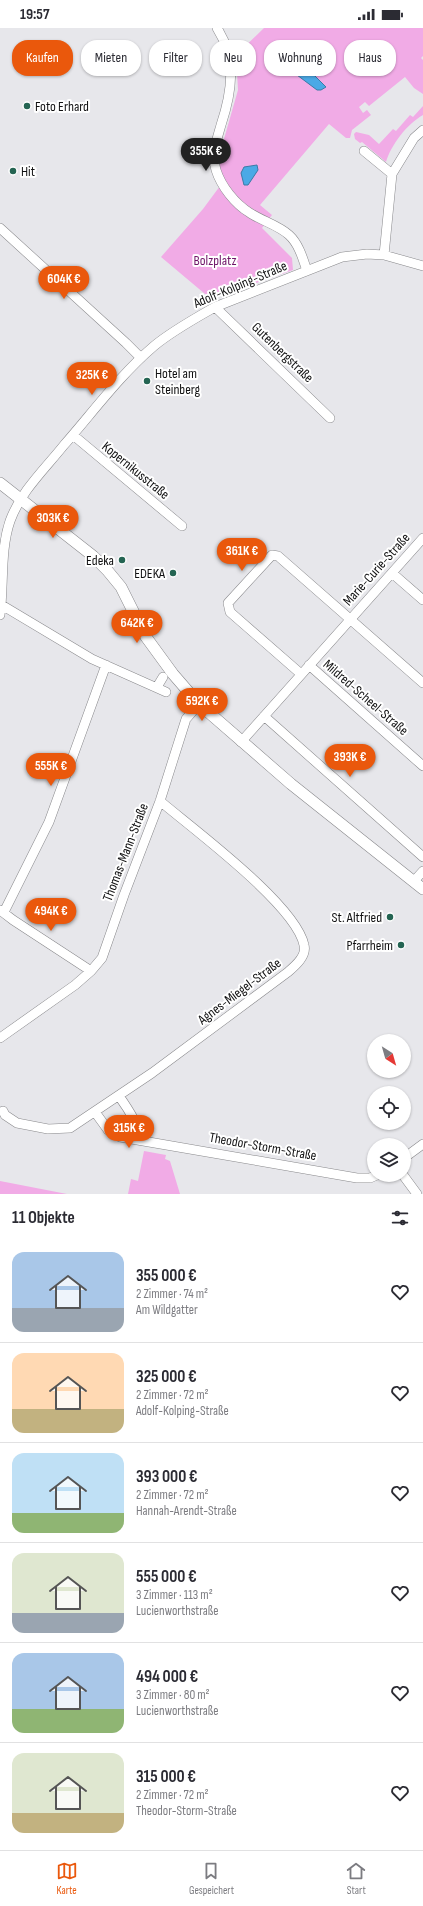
<!DOCTYPE html>
<html lang="de">
<head>
<meta charset="utf-8">
<style>
	:root { --surface:#fff; --page:#f2f2f3; --text:#2b2b33; --muted:#7c7c81; --line:#e1e1e2; --accent:#ea580c }
	body { margin:0; font-family:"Sofia Sans Condensed",sans-serif; background:var(--page); color:var(--text); height:100vh; display:flex; flex-direction:column; font-size:15px; white-space:nowrap }
	* { box-sizing:border-box; margin:0 }
	p { font-size:13px; color:var(--muted) }
	.icon { flex:none; width:22px; height:22px; fill:none; stroke:currentColor; stroke-width:2; stroke-linecap:round; stroke-linejoin:round }
	.map { position:relative; height:1166px; overflow:hidden }
	.details { display:flex; flex-direction:column; background:var(--surface); flex:1 }
	.details>* { flex:none }
	.banner { position:absolute; left:12px; top:12px; width:399px; height:36px; display:flex; gap:8px }
	.needle { width:26px; rotate:143deg }
	.tools { position:absolute; left:367px; top:1006px; display:grid; gap:8px }
	.tools a { display:grid; place-items:center; width:44px; height:44px; border-radius:50%; background:var(--surface); box-shadow:0 1px 3px #0004; font-size:20px }
	.price { position:absolute; translate:-50% -34px; padding:0 9px; border-radius:14px; background:var(--accent); color:#fff; font-size:13px; line-height:26px; filter:drop-shadow(0 1px 2px #0008) }
	.price::after { content:''; position:absolute; left:50%; top:24px; width:12px; height:9px; margin-left:-6px; background:inherit; clip-path:polygon(0 0,100% 0,50% 100%) }
	.price.selected { background:#222; color:#fff }
	ul { padding:0; list-style:none }
	li { display:flex; align-items:center; gap:12px; height:100px; padding:0 12px }
	li+li { border-top:1px solid var(--line) }
	li span { display:grid; place-items:center; flex:none; width:112px; height:80px; border-radius:12px; color:#555 }
	li>.icon { margin-inline-start:auto }
	span .icon { width:48px; height:48px; fill:#fffc; stroke-width:1 }
	li b { font-size:17px }
	h2 { display:flex; justify-content:space-between; align-items:center; height:48px; padding:0 12px; font-size:17px }
	.pill { padding:0 14px; border-radius:16px; background:var(--surface); box-shadow:0 1px 3px #0004; font-size:14px; line-height:36px }
	.pill.selected { background:var(--accent); color:#fff }
	.status { display:flex; justify-content:space-between; align-items:center; height:28px; padding:0 20px; background:var(--surface); direction:ltr }
	.status svg { height:11px; fill:currentColor }
	.dock { display:flex; justify-content:space-around; align-items:center; height:56px; border-top:1px solid var(--line); background:var(--surface); font-size:11px; color:var(--muted) }
	.dock a { display:grid; justify-items:center; gap:2px }
	.dock .selected { color:var(--accent) }
	.map>svg:first-child { display:block }
	.green { fill:#f1abe6 }
	.water { fill:#4ba9e6; stroke:#3a7ba6 }
	.lines { fill:none; stroke-linecap:round; stroke-linejoin:round }
	.minor-casing { stroke:#88888b; stroke-width:10 }
	.major-casing { stroke:#88888b; stroke-width:12 }
	.minor { stroke:#fff; stroke-width:9 }
	.major { stroke:#fff; stroke-width:11 }
	.poi-dot { fill:#246452; stroke:#fff; stroke-width:1.5 }
	.labels { text-anchor:middle; stroke-width:4; stroke-linejoin:round; paint-order:stroke }
	.poi-label { font-size:14px; fill:#111112; stroke:#fff; text-anchor:end }
	.park-label { font-size:14px; fill:#6e1367; stroke:#fff }
	.street-label { font-size:14px; fill:#111112; stroke:#fff }
</style>
</head>
<body>
<div class="status"><b>19:57</b><svg viewBox="0 0 49 12"><path d="M0 12V9h3v3zM5 12V6h3v6zM10 12V3h3v9zM15 12V0h3v12zM26 1h20v11H26zM47 4h2v5h-2z"/></svg></div>
<div class="map">
<svg width="423" height="1166" viewBox="0 0 423 1166">
	<rect width="100%" height="100%" fill="#e7e7eb"/>
	<path class="green" d="M264,0H423V28L421,30L423,32V66L414,60L405,49L369,78L365,74L359,79L363,85L367,82L371,87L352,102L350,110H346L329,96L260,177L272,187L262,200L292,230L293,242L211,271L161,229L203,181L220,158V125L238,62L236,27Z
		M423,78V87C407,96 391,117 386,134L362,114L360,115L355,111L354,106L356,104L369,107L379,116L393,101L396,103L410,87L413,89Z
		M144,1123L166,1127L165,1131L170,1133L180,1166H128L131,1151L138,1153Z
		M0,1153L67,1166H0Z"/>
	<path class="water" d="M277,15L291,31L315,48L326,59L321,62H317L285,38L288,35L283,28H278L271,19L273,16Z
		M257,137L258,142L248,157H244L241,145L244,139Z"/>
	<g class="lines">
		<g class="minor-casing">
			<path id="minor" d="M217,0C237,31 232,64 221,97C217,111 211,127 216,142C221,158 235,176 250,185C262,193 278,197 289,207C299,216 303,231 307,243
				M364,123L392,146
				M0,200L126,315L141,330
				M384,227L392,146L414,110L423,102
				M215,279L330,390
				M73,407L182,498
				M392,545L423,572
				M0,576L92,631L166,664
				M0,587C4,557 0,522 10,493C21,463 44,442 64,417C93,384 120,347 154,318C172,303 194,291 215,279L342,229L367,226L384,227L423,238
				M309,637L423,738
				M301,646L230,584L228,575L272,527L278,528L423,655
				M157,659L163,649
				M264,688L423,829
				M241,714L423,510
				M414,853L423,843
				M0,882L13,892L91,943
				M4,884L49,794L106,637
				M0,1010L75,957L91,943L102,930L124,867L160,773L186,691L199,676
				M119,1068C129,1082 138,1096 143,1113
				M3,1083L5,1087L17,1095L48,1101L70,1100L152,1045L288,944C295,938 307,928 304,917C296,877 193,801 160,773
				M95,1084L108,1102L120,1109L357,1150H370L377,1147
				M404,1130L423,1116
				M403,1147L417,1166"/>
		</g>
		<g class="major-casing">
			<path id="major" d="M0,455L93,528L107,542L121,559L146,609L173,646L199,676L291,756L423,861"/>
		</g>
		<use href="#minor" class="minor"/>
		<use href="#major" class="major"/>
	</g>
	<g class="poi-dot">
		<circle cx="27" cy="78" r="4"/>
		<circle cx="13" cy="143" r="4"/>
		<circle cx="147" cy="353" r="4"/>
		<circle cx="122" cy="532" r="4"/>
		<circle cx="173" cy="545" r="4"/>
		<circle cx="390" cy="889" r="4"/>
		<circle cx="401" cy="917" r="4"/>
	</g>
	<g class="labels">
		<g class="poi-label">
			<text x="35" y="83" text-anchor="start">Foto Erhard</text>
			<text x="21" y="148" text-anchor="start">Hit</text>
			<text x="155" y="350" text-anchor="start">Hotel am<tspan x="155" dy="16">Steinberg</tspan></text>
			<text x="114" y="537">Edeka</text>
			<text x="165" y="550">EDEKA</text>
			<text x="382" y="894">St. Altfried</text>
			<text x="393" y="922">Pfarrheim</text>
		</g>
		<g class="park-label">
			<text x="215" y="237">Bolzplatz</text>
		</g>
		<g class="street-label">
			<text transform="translate(240 256) rotate(-23)" y="5">Adolf-Kolping-Straße</text>
			<text transform="translate(283 324) rotate(44)" y="5">Gutenbergstraße</text>
			<text transform="translate(136 442) rotate(39)" y="5">Kopernikusstraße</text>
			<text transform="translate(376 541) rotate(-48)" y="5">Marie-Curie-Straße</text>
			<text transform="translate(366 669) rotate(41)" y="5">Mildred-Scheel-Straße</text>
			<text transform="translate(125 824) rotate(-69)" y="5">Thomas-Mann-Straße</text>
			<text transform="translate(239 963) rotate(-37)" y="5">Agnes-Miegel-Straße</text>
			<text transform="translate(263 1118) rotate(10)" y="5">Theodor-Storm-Straße</text>
		</g>
	</g>
</svg>
<div class="tools">
<a><svg class="needle" viewBox="-14 -14 28 28"><path d="M0-13l5 13h-10z" fill="#e53935"/><path d="M0 13l5-13h-10z" fill="#7c7c81"/></svg></a>
<a><svg class="icon" aria-label="locate" viewBox="0 0 24 24"><circle cx="12" cy="12" r="6"/><path d="M12 2v4M12 18v4M2 12h4M18 12h4"/></svg></a>
<a><svg class="icon" aria-label="layers" viewBox="0 0 24 24"><path d="M12 4l9 5-9 5-9-5zM3 14l9 5 9-5"/></svg></a>
</div>
<b class="price selected" style="left:206px;top:144px">355K €</b>
<b class="price" style="left:64px;top:272px">604K €</b>
<b class="price" style="left:92px;top:368px">325K €</b>
<b class="price" style="left:53px;top:511px">303K €</b>
<b class="price" style="left:242px;top:544px">361K €</b>
<b class="price" style="left:137px;top:616px">642K €</b>
<b class="price" style="left:202px;top:694px">592K €</b>
<b class="price" style="left:350px;top:750px">393K €</b>
<b class="price" style="left:51px;top:759px">555K €</b>
<b class="price" style="left:51px;top:904px">494K €</b>
<b class="price" style="left:129px;top:1121px">315K €</b>
<div class="banner">
<a class="pill selected">Kaufen</a>
<a class="pill">Mieten</a>
<a class="pill">Filter</a>
<a class="pill">Neu</a>
<a class="pill">Wohnung</a>
<a class="pill">Haus</a>
</div>
</div>
<section class="details">
<h2>11 Objekte<svg class="icon" aria-label="filters" viewBox="0 0 24 24"><path d="M4 7h16M4 17h16"/><circle cx="9" cy="7" r="2"/><circle cx="15" cy="17" r="2"/></svg></h2>
<ul>
<li><span style="background:linear-gradient(#a9c7e8 70%,#9aa5b1 0)"><svg class="icon" aria-label="home" viewBox="0 0 24 24"><path d="M3 11l9-7 9 7M6 9v11h12V9"/></svg></span><div><b>355 000 €</b><p>2 Zimmer · 74 m²</p><p>Am Wildgatter</p></div><svg class="icon" aria-label="heart" viewBox="0 0 24 24"><path d="M12 20l-8-8c-3-5 5-10 8-4 3-6 11-1 8 4z"/></svg></li>
<li><span style="background:linear-gradient(#ffd9b3 70%,#c2b280 0)"><svg class="icon" aria-label="home" viewBox="0 0 24 24"><path d="M3 11l9-7 9 7M6 9v11h12V9"/></svg></span><div><b>325 000 €</b><p>2 Zimmer · 72 m²</p><p>Adolf-Kolping-Straße</p></div><svg class="icon" aria-label="heart" viewBox="0 0 24 24"><path d="M12 20l-8-8c-3-5 5-10 8-4 3-6 11-1 8 4z"/></svg></li>
<li><span style="background:linear-gradient(#bfe0f5 75%,#8fb573 0)"><svg class="icon" aria-label="home" viewBox="0 0 24 24"><path d="M3 11l9-7 9 7M6 9v11h12V9"/></svg></span><div><b>393 000 €</b><p>2 Zimmer · 72 m²</p><p>Hannah-Arendt-Straße</p></div><svg class="icon" aria-label="heart" viewBox="0 0 24 24"><path d="M12 20l-8-8c-3-5 5-10 8-4 3-6 11-1 8 4z"/></svg></li>
<li><span style="background:linear-gradient(#dfe7d0 75%,#9aa5b1 0)"><svg class="icon" aria-label="home" viewBox="0 0 24 24"><path d="M3 11l9-7 9 7M6 9v11h12V9"/></svg></span><div><b>555 000 €</b><p>3 Zimmer · 113 m²</p><p>Lucienworthstraße</p></div><svg class="icon" aria-label="heart" viewBox="0 0 24 24"><path d="M12 20l-8-8c-3-5 5-10 8-4 3-6 11-1 8 4z"/></svg></li>
<li><span style="background:linear-gradient(#a9c7e8 70%,#8fb573 0)"><svg class="icon" aria-label="home" viewBox="0 0 24 24"><path d="M3 11l9-7 9 7M6 9v11h12V9"/></svg></span><div><b>494 000 €</b><p>3 Zimmer · 80 m²</p><p>Lucienworthstraße</p></div><svg class="icon" aria-label="heart" viewBox="0 0 24 24"><path d="M12 20l-8-8c-3-5 5-10 8-4 3-6 11-1 8 4z"/></svg></li>
<li><span style="background:linear-gradient(#dfe7d0 75%,#c2b280 0)"><svg class="icon" aria-label="home" viewBox="0 0 24 24"><path d="M3 11l9-7 9 7M6 9v11h12V9"/></svg></span><div><b>315 000 €</b><p>2 Zimmer · 72 m²</p><p>Theodor-Storm-Straße</p></div><svg class="icon" aria-label="heart" viewBox="0 0 24 24"><path d="M12 20l-8-8c-3-5 5-10 8-4 3-6 11-1 8 4z"/></svg></li>
</ul>
</section>
<nav class="dock">
<a class="selected"><svg class="icon" aria-label="map" viewBox="0 0 24 24"><path d="M3 6l6-2 6 2 6-2v14l-6 2-6-2-6 2zM9 4v14M15 6v14"/></svg>Karte</a>
<a><svg class="icon" aria-label="saved" viewBox="0 0 24 24"><path d="M7 4h10v16l-5-4-5 4z"/></svg>Gespeichert</a>
<a><svg class="icon" aria-label="home" viewBox="0 0 24 24"><path d="M3 11l9-7 9 7M6 9v11h12V9"/></svg>Start</a>
</nav>
</body>
</html>
